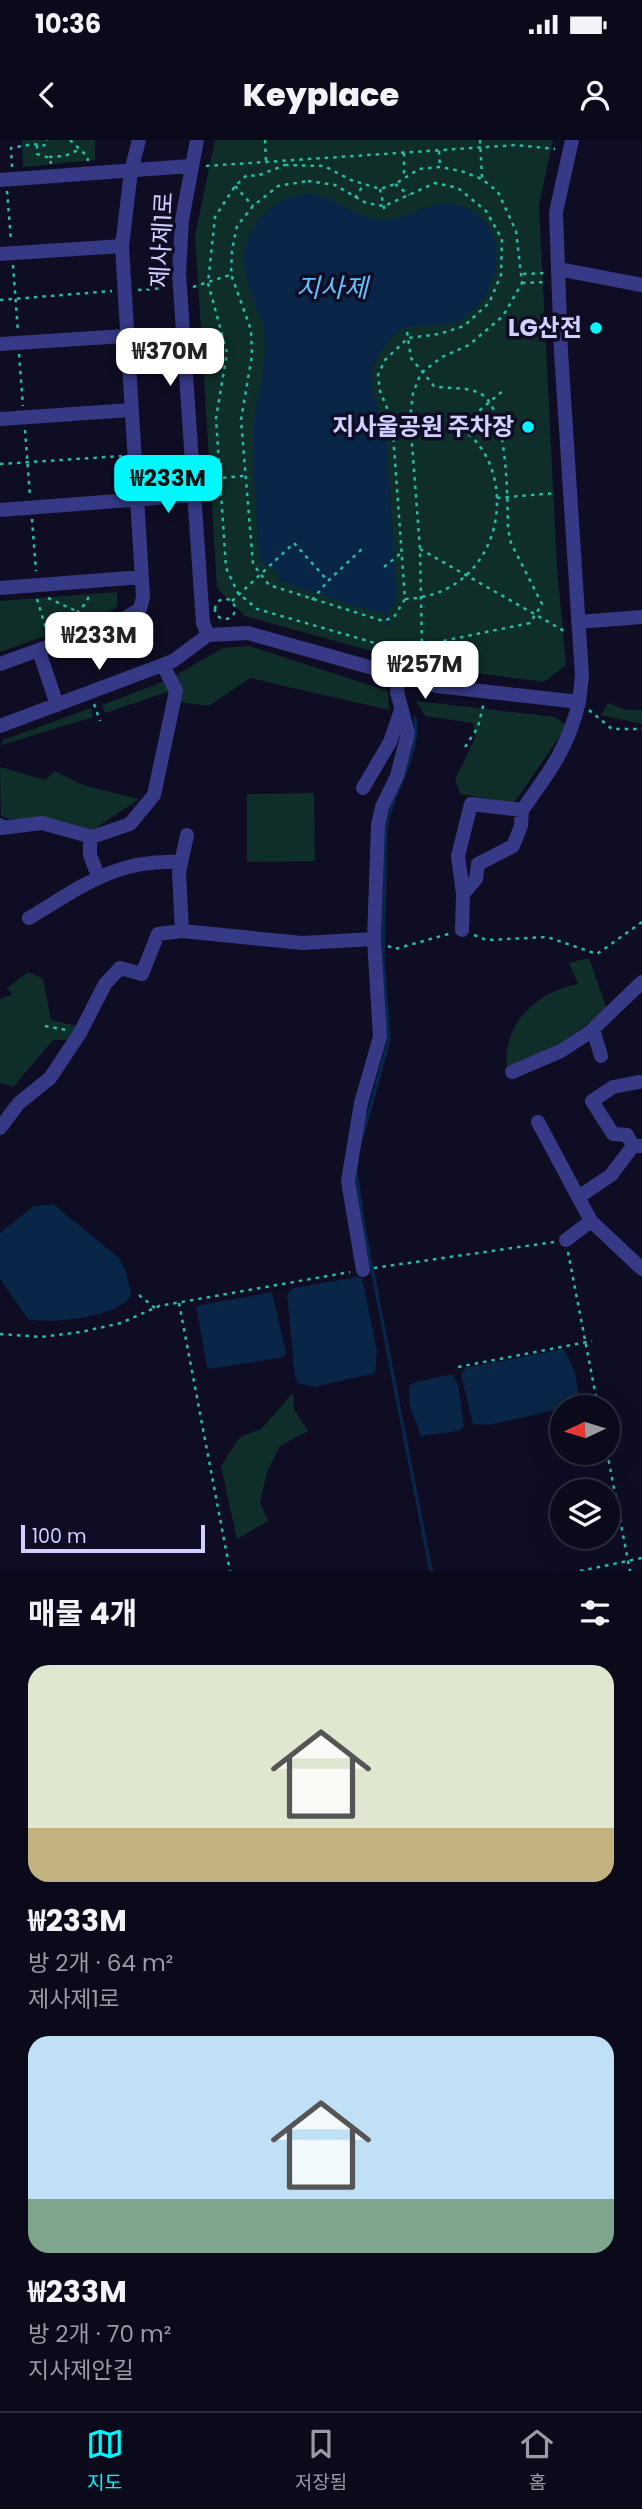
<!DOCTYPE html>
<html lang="ko">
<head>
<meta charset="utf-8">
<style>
	:root { --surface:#0b0a1b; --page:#141324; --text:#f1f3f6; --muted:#9a9aa3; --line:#2b2b3a; --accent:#00f7fb }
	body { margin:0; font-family:Poppins,"Noto Sans KR",sans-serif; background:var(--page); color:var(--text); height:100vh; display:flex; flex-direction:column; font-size:26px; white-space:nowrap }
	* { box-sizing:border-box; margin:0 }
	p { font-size:23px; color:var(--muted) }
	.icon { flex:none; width:38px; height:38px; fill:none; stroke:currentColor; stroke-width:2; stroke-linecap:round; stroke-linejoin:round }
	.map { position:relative; height:1431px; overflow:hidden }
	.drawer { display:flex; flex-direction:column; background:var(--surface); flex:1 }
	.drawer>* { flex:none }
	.needle { width:46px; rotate:266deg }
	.controls { position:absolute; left:550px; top:1255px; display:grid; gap:14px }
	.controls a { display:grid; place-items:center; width:70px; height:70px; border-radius:50%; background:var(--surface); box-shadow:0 7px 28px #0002,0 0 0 2px var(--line); font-size:35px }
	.scale { position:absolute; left:21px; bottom:18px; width:184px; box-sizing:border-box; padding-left:7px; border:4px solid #d1d0ff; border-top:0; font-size:19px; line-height:24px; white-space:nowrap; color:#d1d0ff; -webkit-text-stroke:5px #0f0d24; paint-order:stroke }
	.price { position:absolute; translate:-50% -60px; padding:0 16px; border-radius:14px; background:#fff; color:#222; font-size:23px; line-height:46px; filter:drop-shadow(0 2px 4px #0008) }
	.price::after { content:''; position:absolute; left:50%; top:42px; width:21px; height:16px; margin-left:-10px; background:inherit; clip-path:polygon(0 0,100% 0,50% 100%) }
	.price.selected { background:var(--accent); color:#111 }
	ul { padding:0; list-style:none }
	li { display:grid; align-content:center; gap:14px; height:371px; padding:0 28px }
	li span { display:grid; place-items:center; height:217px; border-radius:21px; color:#555 }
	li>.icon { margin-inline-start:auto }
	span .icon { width:126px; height:126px; fill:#fffc; stroke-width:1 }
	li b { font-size:30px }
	h2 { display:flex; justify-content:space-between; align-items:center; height:84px; padding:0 28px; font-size:30px }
	.status { display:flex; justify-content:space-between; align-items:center; height:49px; padding:0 35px; background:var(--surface); direction:ltr }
	.status svg { height:19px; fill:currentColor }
	header { display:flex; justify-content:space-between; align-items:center; height:91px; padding:0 28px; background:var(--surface); font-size:32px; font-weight:800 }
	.menu { display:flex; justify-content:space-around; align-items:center; height:98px; border-top:2px solid var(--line); background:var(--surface); font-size:19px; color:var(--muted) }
	.menu a { display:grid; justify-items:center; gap:4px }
	.menu .selected { color:var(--accent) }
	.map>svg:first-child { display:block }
	.green { fill:#0f2e2a }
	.water { fill:#092547 }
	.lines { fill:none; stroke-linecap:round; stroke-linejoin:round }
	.stream { stroke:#092547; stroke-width:3.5 }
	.path { stroke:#27bca6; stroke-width:2.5; stroke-dasharray:3.5 5; stroke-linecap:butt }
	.minor { stroke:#353986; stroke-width:14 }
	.poi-dot { fill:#00f7fb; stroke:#0f0d24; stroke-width:2.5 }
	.labels { text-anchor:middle; stroke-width:7; stroke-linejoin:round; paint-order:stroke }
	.street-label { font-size:24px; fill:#d1d0ff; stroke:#0f0d24 }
	.poi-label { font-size:24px; font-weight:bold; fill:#d1d0ff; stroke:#0f0d24; text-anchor:end }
	.water-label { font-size:26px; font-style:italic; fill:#5ec2ff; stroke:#0f0d24 }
</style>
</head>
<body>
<div class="status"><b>10:36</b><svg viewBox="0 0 49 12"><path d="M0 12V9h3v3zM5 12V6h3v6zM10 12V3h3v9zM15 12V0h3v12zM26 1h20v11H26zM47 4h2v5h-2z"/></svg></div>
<header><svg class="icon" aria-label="back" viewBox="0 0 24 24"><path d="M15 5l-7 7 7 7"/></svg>Keyplace<svg class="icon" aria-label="person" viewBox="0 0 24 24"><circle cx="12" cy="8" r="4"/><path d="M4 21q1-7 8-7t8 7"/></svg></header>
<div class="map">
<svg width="642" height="1431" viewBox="0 0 642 1431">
	<rect width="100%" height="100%" fill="#0f0d24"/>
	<path class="green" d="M22,0H95V20L23,27Z
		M215,0H553L539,65L557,427L566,525L544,542L429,527L245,476L217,448L195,95Z
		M117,452V467L102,476L0,512V461Z
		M249,506L388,551L389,570L250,538L209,566L179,562L173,537L223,508Z
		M165,541L170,551L105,573L102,565Z
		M416,561L555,577L567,586L514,663L460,654L455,640L475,598L473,583L425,576Z
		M608,563L626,570H642V584L601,575Z
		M91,568L93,577L2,605L0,609L3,600Z
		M0,627L45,640L55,631L83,645L139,659L93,690L19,683L1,676Z
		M314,653L315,721L247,722V654Z
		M589,818L607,870L553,909L507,928C502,883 537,852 578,844L569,823Z
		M28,832L43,839L51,880L77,886L73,900H53L13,947L0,943V859L12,854L7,848Z
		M293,1253L294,1269L308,1291L280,1306L267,1332L260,1362L268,1381L237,1399L221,1326L240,1297L261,1289Z"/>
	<path class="water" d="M310,53C336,58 357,80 384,80C411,79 432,56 461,66C512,83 504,150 465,177C444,192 415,178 395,194C386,202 378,215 374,225C367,245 377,262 383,281C389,299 387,321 389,339C391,377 394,414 397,451L394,467L380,473L371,471L280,441L277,431L262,423L259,416C257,375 252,333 253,292C254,262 267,233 265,202C264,170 238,141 245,108C253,77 278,56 310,53Z
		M53,1064L119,1118L126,1131L131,1154C126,1176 48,1185 28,1179L0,1139V1093L34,1066Z
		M358,1137L362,1138L377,1211L375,1233L314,1247L298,1243L295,1237L287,1154L294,1148Z
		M272,1152L286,1213L283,1217L210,1229L207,1227L196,1166Z
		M563,1209C573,1220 582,1251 576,1265L489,1285L473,1284L461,1235L465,1228Z
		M447,1235H453L458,1244L464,1286L458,1291L421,1296L410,1266L409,1247L413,1243Z"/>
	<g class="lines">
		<path class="stream" d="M386,472L388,485
			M362,997L389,900L383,819L386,687C392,650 420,618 415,578
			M356,1032L364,1088L431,1431"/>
		<path class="path" d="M70,0L87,16L88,21
			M265,0L266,22
			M480,0L482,38
			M37,5V14L50,18L51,24
			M439,11L440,27
			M404,13V38
			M49,17L65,16L80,9
			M285,25L324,26L351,40L380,49L395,44L419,29L440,27L461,31L482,39L498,52L516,91L522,143L503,176L469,205L442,217L421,233L413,253L410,278L420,409L422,509L382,505L257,469L238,453L226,428L216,278L227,213L208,143L215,77L235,46L247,35L257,36Z
			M206,26L516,5L555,9
			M12,27L11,8L34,4L42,6L47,4V0
			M308,41L335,45L366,63L384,66L435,43L458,48L486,71L502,99L501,135L489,163L464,186L439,194L408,198L385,220L378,235L380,251L392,280L405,459L394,477L383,481L269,445L253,424L241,280L252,215L251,190L231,134L232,110L237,86L253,66L278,46Z
			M395,44L409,55
			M235,46L253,66
			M380,49L385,72
			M7,51L11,100
			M355,58L364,44
			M13,125L18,192
			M523,134L546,133
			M522,143L546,142
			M193,147L230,135
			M138,150L166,148
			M0,160L112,151
			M407,192L411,218L434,246C447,249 465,247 477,252C509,262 507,360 508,389L511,403L542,464L530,483L438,502L422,509L419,528
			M19,214L23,266
			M460,287L505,249
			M25,290L30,356
			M0,324L122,316
			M206,339L244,336
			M497,358L556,353
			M32,379L36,431
			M420,409L566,492
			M384,427L401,413
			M48,458L76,471
			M215 469a10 10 0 1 1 20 0a10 10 0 1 1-20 0Z
			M37,459L47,492
			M405,459C528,454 525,269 412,277
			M312,460L328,441
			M232,461L294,403L328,441L365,406
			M47,490C63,484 87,470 90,452
			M94,564L100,581
			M589,570L612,589H642
			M465,607L478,587L484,562
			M474,795L487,800L547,797L597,814L642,782
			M388,806L395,809L452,793
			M45,886L67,890
			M568,1112L598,1267
			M374,1128L554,1102
			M139,1155L155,1168
			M179,1163L230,1431
			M0,1194L41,1197L81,1192L121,1183L159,1166L350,1132
			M458,1227L592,1201
			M607,1312L630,1431
			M580,1431L642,1418"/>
		<path class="minor" d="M197,0L182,80L179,133L203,483L208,495
			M0,40L190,26
			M0,114L122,106
			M558,129L642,145
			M0,204L125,196
			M0,279L131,270
			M0,370L195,355
			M0,448L142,437
			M578,482L642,477
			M39,511L57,565
			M0,524L124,479L140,469L143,457L122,106L131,31L139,0
			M0,586L173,521L208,495L248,493L437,546L579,562L582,536L561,212L556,72L572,0
			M363,648L390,602L401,570
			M0,685L1,688L42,683L92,697L130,684L154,655L176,551L163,525
			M187,695L179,732L182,791L302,803L374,799
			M90,696V715L98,736
			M463,754L476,739L478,724L513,706L521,686L522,670
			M29,778C83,746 115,719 181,722
			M462,790L463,754L458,716L471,664L522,670C549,633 568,608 579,562
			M593,889L601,916
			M512,932L561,911L590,892L642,842
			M538,982L591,1081L642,1129
			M0,988L19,963L50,938L80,893L105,844L120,828L142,834L158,794L182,791
			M633,1006L627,995L613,994L592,961L613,947L639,942
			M580,1056L611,1035L633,1006H641
			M566,1100L591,1081
			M363,1130L348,1041L361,963L380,897L374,799L378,685L382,667L397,636L408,593L397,552L399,537"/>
	</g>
	<g class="poi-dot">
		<circle cx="596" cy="188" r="7"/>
		<circle cx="528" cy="287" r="7"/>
	</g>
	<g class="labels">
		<g class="street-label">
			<text transform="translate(162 100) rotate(-87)" y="8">제사제1로</text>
		</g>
		<g class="poi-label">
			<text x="582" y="196">LG산전</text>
			<text x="514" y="295">지사울공원 주차장</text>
		</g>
		<g class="water-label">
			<text x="332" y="157">지사제</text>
		</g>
	</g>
</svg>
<div class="controls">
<a><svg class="needle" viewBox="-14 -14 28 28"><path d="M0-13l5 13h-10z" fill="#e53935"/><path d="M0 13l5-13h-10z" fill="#9a9aa3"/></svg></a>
<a><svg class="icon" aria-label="layers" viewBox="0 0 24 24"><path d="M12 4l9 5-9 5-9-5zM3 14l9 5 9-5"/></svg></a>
</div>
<div class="scale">100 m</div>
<b class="price" style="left:170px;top:248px">₩370M</b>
<b class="price selected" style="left:168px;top:375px">₩233M</b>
<b class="price" style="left:99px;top:532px">₩233M</b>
<b class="price" style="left:425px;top:561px">₩257M</b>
</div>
<section class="drawer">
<h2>매물 4개<svg class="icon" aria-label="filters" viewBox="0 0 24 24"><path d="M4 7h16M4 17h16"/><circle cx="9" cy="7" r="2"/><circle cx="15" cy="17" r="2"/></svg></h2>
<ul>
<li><span style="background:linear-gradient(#dfe7d0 75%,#c2b280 0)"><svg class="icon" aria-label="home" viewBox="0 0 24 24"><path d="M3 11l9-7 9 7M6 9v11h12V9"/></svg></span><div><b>₩233M</b><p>방 2개 · 64 m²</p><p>제사제1로</p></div></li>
<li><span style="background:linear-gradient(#bfe0f5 75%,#7fa58c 0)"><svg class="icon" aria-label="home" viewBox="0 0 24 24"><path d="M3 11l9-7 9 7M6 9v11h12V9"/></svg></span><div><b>₩233M</b><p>방 2개 · 70 m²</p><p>지사제안길</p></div></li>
</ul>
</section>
<nav class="menu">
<a class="selected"><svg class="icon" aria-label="map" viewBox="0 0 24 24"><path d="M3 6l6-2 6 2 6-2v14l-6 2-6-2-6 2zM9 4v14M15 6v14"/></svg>지도</a>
<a><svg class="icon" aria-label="saved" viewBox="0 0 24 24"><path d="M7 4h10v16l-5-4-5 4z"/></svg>저장됨</a>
<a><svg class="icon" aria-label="home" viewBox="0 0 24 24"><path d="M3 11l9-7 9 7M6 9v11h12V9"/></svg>홈</a>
</nav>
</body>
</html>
